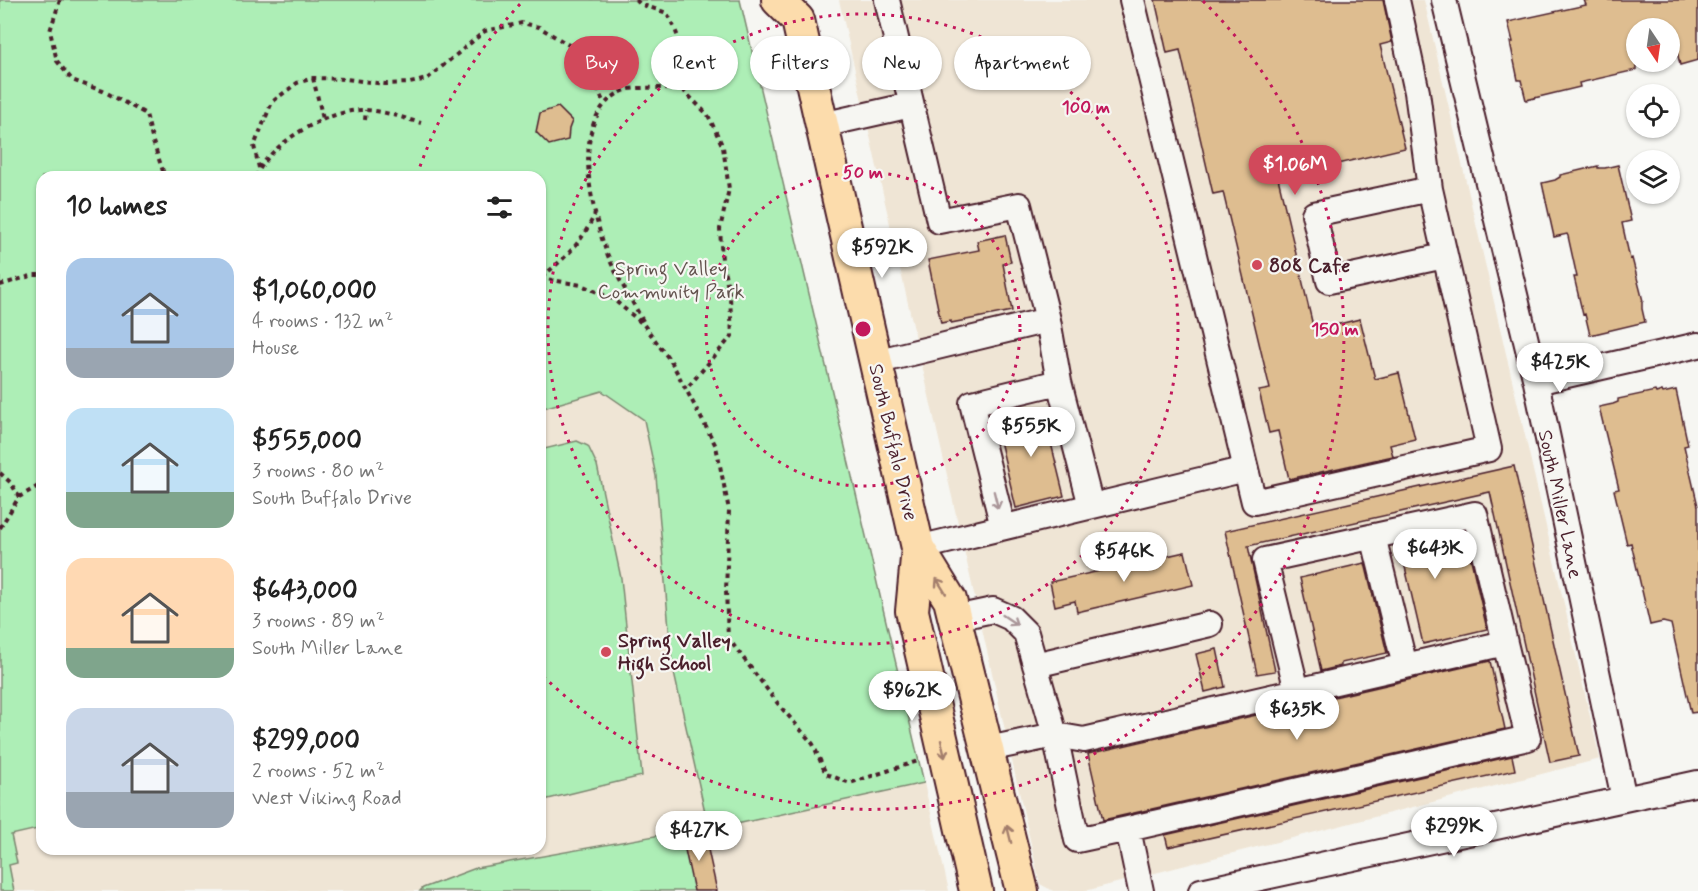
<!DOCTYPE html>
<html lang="en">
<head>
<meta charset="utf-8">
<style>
	:root { --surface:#fff; --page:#f6f6f6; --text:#222; --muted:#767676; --accent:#d1495b }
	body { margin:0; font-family:Mynerve,sans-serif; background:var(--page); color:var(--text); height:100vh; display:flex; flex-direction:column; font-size:22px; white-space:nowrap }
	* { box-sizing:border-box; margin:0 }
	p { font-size:20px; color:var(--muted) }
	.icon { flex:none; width:33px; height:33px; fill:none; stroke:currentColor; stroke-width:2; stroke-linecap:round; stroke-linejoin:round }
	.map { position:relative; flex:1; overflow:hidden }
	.details { position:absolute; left:36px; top:171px; width:510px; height:684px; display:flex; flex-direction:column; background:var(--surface); border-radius:18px; box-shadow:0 2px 4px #0004 }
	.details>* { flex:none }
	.guide { position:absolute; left:564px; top:36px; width:570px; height:54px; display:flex; gap:12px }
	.needle { width:39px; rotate:167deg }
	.buttons { position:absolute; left:1626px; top:18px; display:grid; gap:12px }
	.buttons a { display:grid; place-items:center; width:54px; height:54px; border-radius:50%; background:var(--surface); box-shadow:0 2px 4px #0004; font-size:30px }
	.price { position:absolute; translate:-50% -51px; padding:0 14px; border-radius:21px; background:#fff; color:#222; font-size:20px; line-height:39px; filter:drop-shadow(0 2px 3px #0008) }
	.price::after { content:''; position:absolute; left:50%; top:36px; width:18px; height:14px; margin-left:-9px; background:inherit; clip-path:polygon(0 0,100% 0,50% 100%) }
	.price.selected { background:var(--accent); color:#fff }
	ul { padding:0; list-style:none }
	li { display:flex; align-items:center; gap:18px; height:150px; padding:0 30px }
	li span { display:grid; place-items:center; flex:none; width:168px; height:120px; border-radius:18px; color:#555 }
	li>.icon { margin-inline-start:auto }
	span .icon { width:72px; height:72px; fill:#fffc; stroke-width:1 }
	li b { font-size:26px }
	h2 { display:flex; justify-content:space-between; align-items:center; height:72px; padding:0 30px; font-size:26px }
	.chip { padding:0 21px; border-radius:27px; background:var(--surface); box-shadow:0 2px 4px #0004; font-size:21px; line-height:54px }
	.chip.selected { background:var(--accent); color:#fff }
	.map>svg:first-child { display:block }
	.built { fill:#efe5d5 }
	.green { fill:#adeeb6; stroke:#7c8670; stroke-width:1.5 }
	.building { fill:#debd90; stroke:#4a1f2b; stroke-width:1.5 }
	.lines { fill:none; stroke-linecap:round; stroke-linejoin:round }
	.minor-casing { stroke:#4a1f2b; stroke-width:28 }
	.major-casing { stroke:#4a1f2b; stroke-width:36 }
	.path { stroke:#4a1f2b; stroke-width:4; stroke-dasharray:4.5 4.5; stroke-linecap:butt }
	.minor { stroke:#f6f6f2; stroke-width:24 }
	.major { stroke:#fcdcac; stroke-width:32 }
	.oneway { stroke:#a99598 }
	.oneway2 { stroke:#a37e6c }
	.ring { fill:none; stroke:#c2185b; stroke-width:3; stroke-dasharray:3 6 }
	.poi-dot { fill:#d1495b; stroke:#f6f6f2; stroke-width:2 }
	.labels { text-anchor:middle; stroke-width:4.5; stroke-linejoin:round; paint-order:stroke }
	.poi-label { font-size:20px; font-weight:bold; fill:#4a1f2b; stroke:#f6f6f2; text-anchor:start }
	.park-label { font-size:20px; fill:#63534e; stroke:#f6f6f2 }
	.street-label { font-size:20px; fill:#4a1f2b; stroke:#f6f6f2 }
	.centre { fill:#c2185b; stroke:#f6f6f2; stroke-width:3 }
	.ring-label { font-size:18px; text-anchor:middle; font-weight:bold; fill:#c2185b; stroke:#f6f6f2; stroke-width:4.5; stroke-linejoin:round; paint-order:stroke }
</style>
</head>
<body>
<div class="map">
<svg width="1698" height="891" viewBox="0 0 1698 891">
	<rect width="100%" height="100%" fill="#f6f6f2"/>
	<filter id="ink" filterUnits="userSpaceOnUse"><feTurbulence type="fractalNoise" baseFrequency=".0167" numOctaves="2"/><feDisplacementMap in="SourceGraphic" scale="12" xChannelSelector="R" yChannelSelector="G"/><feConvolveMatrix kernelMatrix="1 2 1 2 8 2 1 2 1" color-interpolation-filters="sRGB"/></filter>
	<g filter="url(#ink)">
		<path class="built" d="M839,0H1424L1600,759L1085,891H1053L1040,884Z
			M602,391L644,420L656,476L672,664L709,829L924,783L949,891H14L9,865L17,863L10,835L42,634V849H540V409Z"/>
		<path class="green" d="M0,0H740L924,783L709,830L672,664L656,476L644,420L602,391L540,409V177H42V828L11,835L17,863L9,865L14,891H0Z
			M577,441L588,446L597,465L621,578L642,776L540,801V450Z
			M694,829L710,891H420L423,888L476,868Z"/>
		<path class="building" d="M1155,0H1383L1392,42L1380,45L1405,148L1278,178L1314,330L1360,319L1375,379L1399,373L1415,439L1390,445L1393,456L1289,479L1278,431L1269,433L1259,391L1270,389L1223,192L1213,194L1180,50L1167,53Z
			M1584,0H1698V60L1680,65L1672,28H1636V70L1579,83L1580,87L1526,100L1521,80H1518L1510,42H1513L1508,22L1586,5Z
			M558,107L572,121L569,129L568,140L549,145L536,132L540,113Z
			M1618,165L1631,221L1622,223L1630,259L1632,258L1643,301L1642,302V309L1645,322L1590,335L1585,314L1583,315L1574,277H1577L1568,236L1567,234L1554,237L1542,183L1555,180L1560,177V175L1598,166V168H1605Z
			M1005,235L1011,262L1003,264L1012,311L951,323V321L941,323L928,260L979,250L977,241Z
			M1676,390L1688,445L1684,446L1698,506V712L1691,713L1671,624L1663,622L1650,625L1631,543L1627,544L1614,490L1619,489L1599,407L1613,404L1618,402V399L1655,391L1656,393L1662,391L1663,393Z
			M1052,410L1060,441L1051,443L1064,496L1016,508L996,424Z
			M1514,466L1579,756L1550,762L1490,492L1248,546L1275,671L1257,674L1225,531Z
			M1466,538L1487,629L1423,644L1402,554Z
			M1185,552L1193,585L1077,612L1075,601L1055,606L1050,582Z
			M1365,563L1387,653L1341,663V666L1321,671L1300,578Z
			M1217,649L1225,687L1205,692L1196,654Z
			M1490,661L1505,729L1103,820L1088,754Z
			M1512,756L1515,770L1168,847L1165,835Z
			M704,831L717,891H694L682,836Z"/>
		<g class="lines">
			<g class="minor-casing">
				<path id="minor" d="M1132,0L1254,502L1489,449L1430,189L1417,92L1397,0
					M1444,0L1536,382L1624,799
					M822,125L911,105
					M1430,189L1314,214L1329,281L1444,256
					M875,362L1048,320L1019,205L939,221L887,0
					M1059,382L1091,506
					M1536,382L1698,345
					M1003,527L972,403L1059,382L1048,320
					M1373,536L1405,666
					M918,548L1246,469
					M955,618L993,610L1011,618L1026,633L1055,735L1084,740L1505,643L1528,738L1128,829
					M1035,665L1210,624
					M1297,691L1265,560L1475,514L1505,643
					M988,749L1055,735L1077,840L1128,829L1141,891
					M1201,891L1698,783"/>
			</g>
			<g class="major-casing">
				<path id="major" d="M778,0L798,20L918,548L912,611L976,891
					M918,548L950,600L1022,891"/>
			</g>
			<path class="path" d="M60,0L50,31L57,61L72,80L103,91L146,114L153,142L165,177
				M636,0L640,4L667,13C687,52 683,53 661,88
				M313,78L323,119
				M365,120L366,110
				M259,168L254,146L272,102L297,83L313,78L346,79L385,84L410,83L427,79L485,31L522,23L539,27L572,47L588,70L604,103
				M256,177C268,143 331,108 366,110C385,111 403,118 421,123
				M542,277C569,254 579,246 595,214
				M540,278L581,285L613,299L644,325L672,363L716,446L729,510L726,591L728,638L779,705L813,744L826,774L850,783L918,761
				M0,285L34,275H42
				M643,321C630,297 614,273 605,248C590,204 568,111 626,90C636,86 668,89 681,88L708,115L723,147L729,189L720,229L722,260L730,297L732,336L686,389
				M0,473L11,483L19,497
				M0,528L19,497L42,484"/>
			<use href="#minor" class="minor"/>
			<use href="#major" class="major"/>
		</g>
		<defs><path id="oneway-shaft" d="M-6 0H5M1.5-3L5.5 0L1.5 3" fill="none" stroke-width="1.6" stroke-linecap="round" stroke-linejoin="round" transform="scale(1.5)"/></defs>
		<g class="oneway">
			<use href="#oneway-shaft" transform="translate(996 500) rotate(76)"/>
			<use href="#oneway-shaft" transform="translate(1010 620) rotate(34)"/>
		</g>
		<g class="oneway2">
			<use href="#oneway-shaft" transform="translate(941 586) rotate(-122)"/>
			<use href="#oneway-shaft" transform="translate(943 749) rotate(77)"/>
			<use href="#oneway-shaft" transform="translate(1009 834) rotate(-104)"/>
		</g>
	</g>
	<g class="ring">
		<circle cx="863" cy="329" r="157"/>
		<circle cx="863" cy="329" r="315"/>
		<path d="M417 175A472 472 0 0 1 523 1M1203 1A472 472 0 0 1 541 674"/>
	</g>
	<g class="poi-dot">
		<circle cx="1257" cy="265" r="6"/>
		<circle cx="606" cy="652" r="6"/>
	</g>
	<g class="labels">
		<g class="poi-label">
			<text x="1269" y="272">808 Cafe</text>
			<text x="618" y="647">Spring Valley<tspan x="618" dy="23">High School</tspan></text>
		</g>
		<g class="park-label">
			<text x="671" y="275">Spring Valley<tspan x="671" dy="23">Community Park</tspan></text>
		</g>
		<g class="street-label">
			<text transform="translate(894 442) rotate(77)" y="7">South Buffalo Drive</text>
			<text transform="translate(1561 504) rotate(78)" y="7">South Miller Lane</text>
		</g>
	</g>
	<circle cx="863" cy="329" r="9" class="centre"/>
	<g class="ring-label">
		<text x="1086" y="113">100 m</text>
		<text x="863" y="178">50 m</text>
		<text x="1335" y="335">150 m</text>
	</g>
</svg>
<div class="buttons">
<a><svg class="needle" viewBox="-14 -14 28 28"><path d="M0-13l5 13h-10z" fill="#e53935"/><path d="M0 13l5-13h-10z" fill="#767676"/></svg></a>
<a><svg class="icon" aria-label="locate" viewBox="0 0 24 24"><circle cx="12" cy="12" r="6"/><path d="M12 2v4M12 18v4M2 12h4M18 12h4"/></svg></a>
<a><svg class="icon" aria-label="layers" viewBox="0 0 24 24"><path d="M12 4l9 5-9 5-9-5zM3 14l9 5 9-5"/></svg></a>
</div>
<b class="price selected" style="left:1295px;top:196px">$1.06M</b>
<b class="price" style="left:882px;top:279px">$592K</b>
<b class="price" style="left:1560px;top:394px">$425K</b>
<b class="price" style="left:1031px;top:458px">$555K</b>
<b class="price" style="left:1435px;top:580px">$643K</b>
<b class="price" style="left:1124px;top:583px">$546K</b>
<b class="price" style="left:912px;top:722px">$962K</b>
<b class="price" style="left:1297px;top:741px">$635K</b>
<b class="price" style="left:1454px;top:858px">$299K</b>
<b class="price" style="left:699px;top:862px">$427K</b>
<div class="guide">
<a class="chip selected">Buy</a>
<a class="chip">Rent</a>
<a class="chip">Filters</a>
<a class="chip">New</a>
<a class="chip">Apartment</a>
</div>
<section class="details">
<h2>10 homes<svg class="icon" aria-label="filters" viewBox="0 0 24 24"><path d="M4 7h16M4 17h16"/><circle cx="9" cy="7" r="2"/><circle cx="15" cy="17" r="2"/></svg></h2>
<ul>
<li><span style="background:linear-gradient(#a9c7e8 75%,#9aa5b1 0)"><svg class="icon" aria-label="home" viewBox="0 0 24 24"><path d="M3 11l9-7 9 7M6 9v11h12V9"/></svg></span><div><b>$1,060,000</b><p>4 rooms · 132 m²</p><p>House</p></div></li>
<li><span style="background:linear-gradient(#bfe0f5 70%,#7fa58c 0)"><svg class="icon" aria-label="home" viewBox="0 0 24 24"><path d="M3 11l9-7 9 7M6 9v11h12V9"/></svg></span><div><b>$555,000</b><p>3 rooms · 80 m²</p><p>South Buffalo Drive</p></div></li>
<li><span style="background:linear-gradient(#ffd9b3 75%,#7fa58c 0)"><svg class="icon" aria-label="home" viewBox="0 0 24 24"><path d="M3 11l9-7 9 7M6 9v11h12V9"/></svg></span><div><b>$643,000</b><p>3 rooms · 89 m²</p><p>South Miller Lane</p></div></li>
<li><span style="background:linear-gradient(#c9d6e8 70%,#9aa5b1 0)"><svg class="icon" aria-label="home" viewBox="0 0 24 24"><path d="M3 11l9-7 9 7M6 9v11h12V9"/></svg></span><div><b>$299,000</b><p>2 rooms · 52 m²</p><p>West Viking Road</p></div></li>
</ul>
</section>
</div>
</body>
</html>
